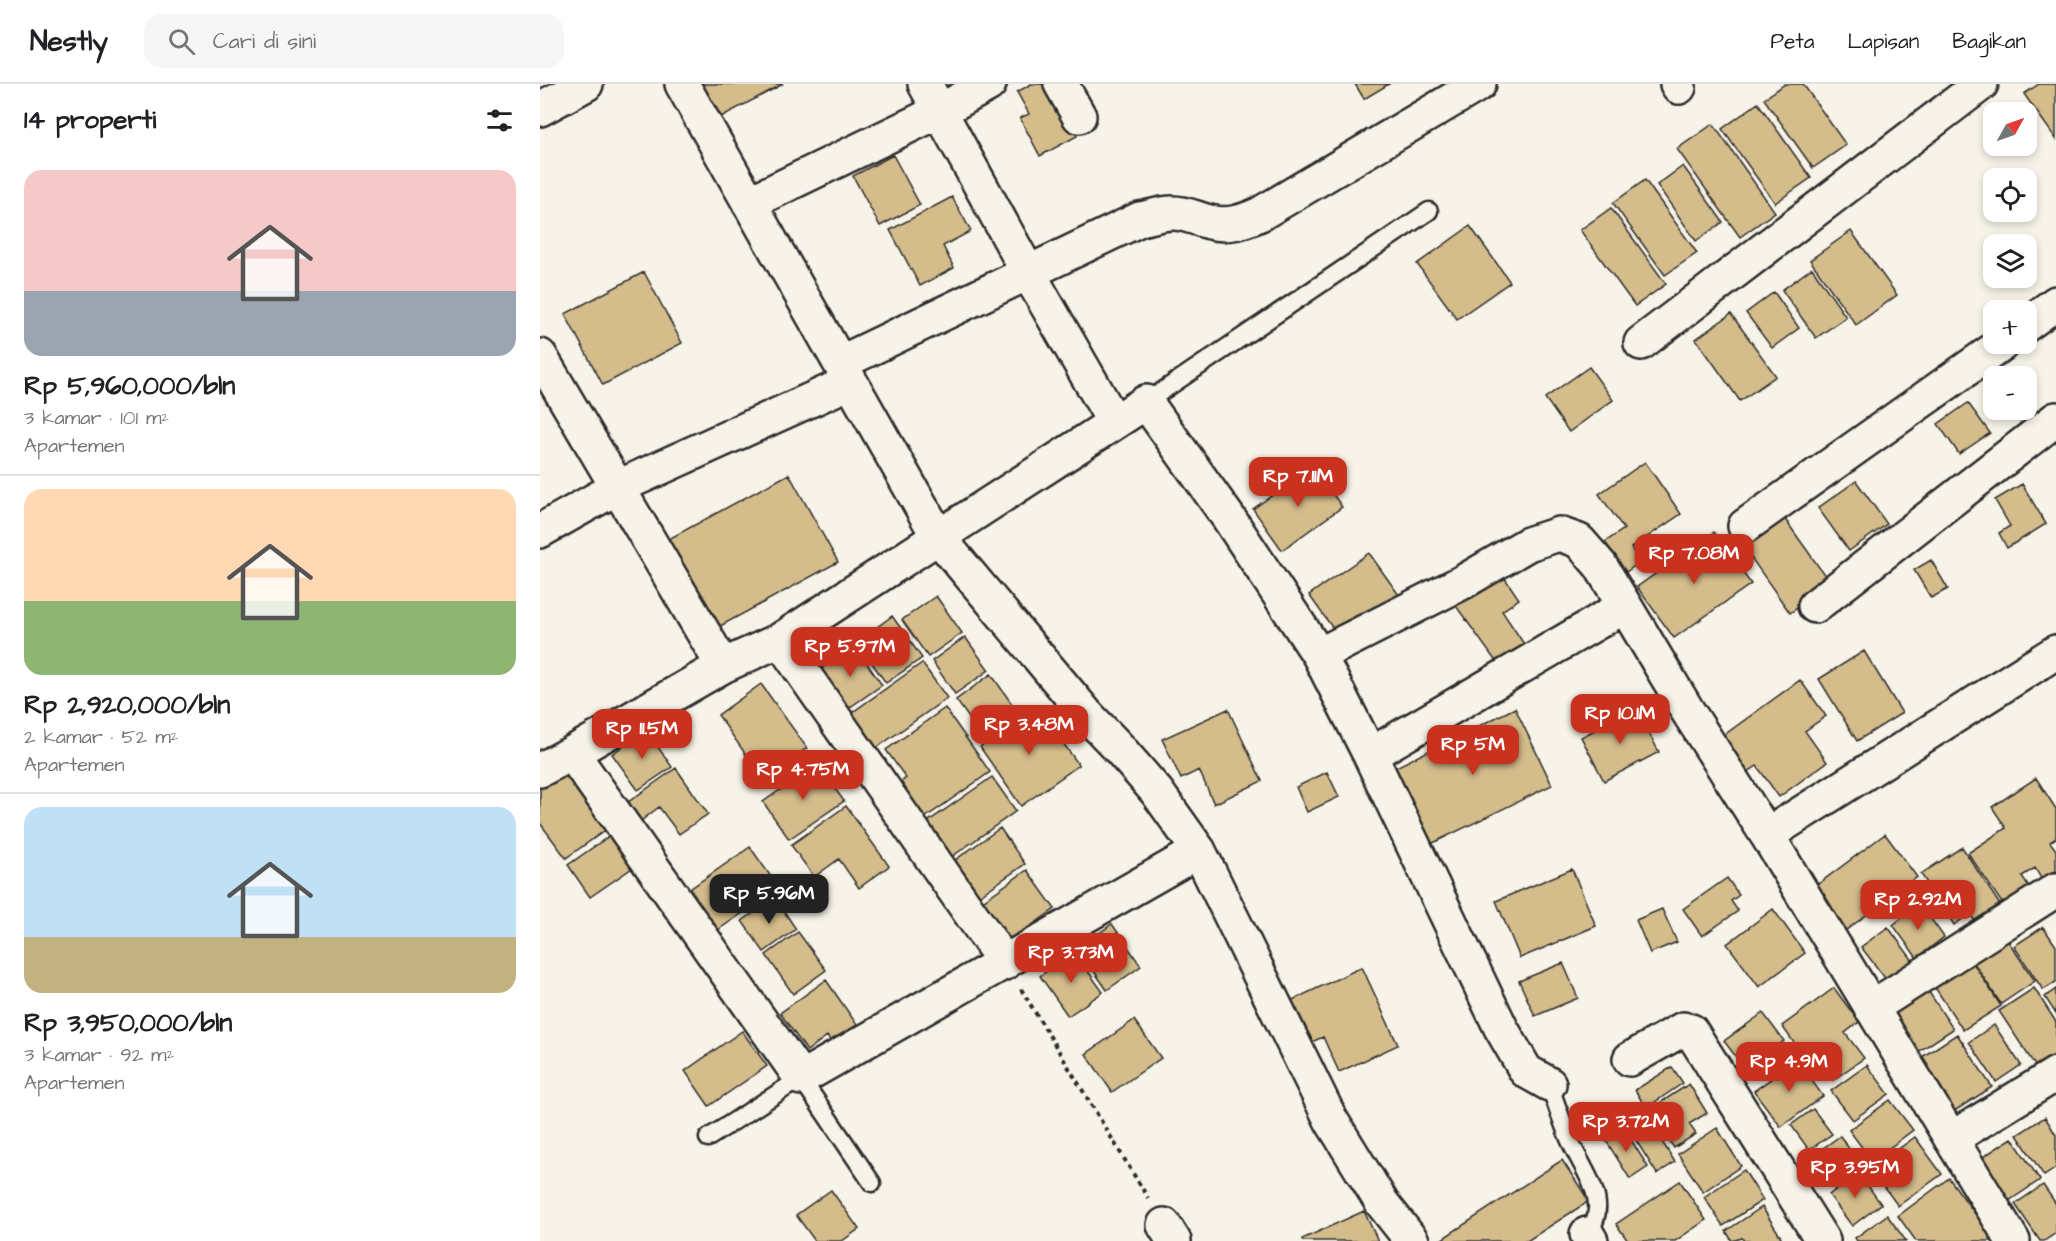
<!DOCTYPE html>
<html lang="id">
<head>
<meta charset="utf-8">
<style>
	:root { --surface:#fff; --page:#f6f6f6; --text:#202124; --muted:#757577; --line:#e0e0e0; --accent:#c8321e }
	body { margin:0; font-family:"Architects Daughter",sans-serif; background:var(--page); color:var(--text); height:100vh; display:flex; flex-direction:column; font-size:22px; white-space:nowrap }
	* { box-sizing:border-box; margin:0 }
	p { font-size:20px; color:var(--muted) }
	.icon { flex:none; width:33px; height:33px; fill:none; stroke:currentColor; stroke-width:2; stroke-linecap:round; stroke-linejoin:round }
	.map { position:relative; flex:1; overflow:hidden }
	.side { display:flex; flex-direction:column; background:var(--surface); width:540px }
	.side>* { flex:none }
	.needle { width:39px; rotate:50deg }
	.buttons { position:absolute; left:1443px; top:18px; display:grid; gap:12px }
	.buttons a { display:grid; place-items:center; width:54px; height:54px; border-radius:12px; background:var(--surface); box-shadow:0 3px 9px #0003; font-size:30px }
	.price { position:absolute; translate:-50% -51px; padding:0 14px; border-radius:12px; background:var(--accent); color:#fff; font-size:20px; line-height:39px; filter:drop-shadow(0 2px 3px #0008) }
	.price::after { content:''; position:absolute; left:50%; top:36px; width:18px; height:14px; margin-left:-9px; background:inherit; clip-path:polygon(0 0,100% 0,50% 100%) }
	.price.on { background:#222; color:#fff }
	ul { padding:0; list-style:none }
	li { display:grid; align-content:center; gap:12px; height:318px; padding:0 24px }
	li+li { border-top:2px solid var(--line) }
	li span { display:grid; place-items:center; height:186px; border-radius:18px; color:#555 }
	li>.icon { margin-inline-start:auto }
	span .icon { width:108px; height:108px; fill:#fffc; stroke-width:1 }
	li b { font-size:26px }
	h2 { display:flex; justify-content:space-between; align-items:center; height:72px; padding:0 24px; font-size:26px }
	header { display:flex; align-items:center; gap:36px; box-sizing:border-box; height:84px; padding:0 30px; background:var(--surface); border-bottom:2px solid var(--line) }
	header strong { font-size:28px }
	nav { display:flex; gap:33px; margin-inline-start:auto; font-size:21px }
	.search { width:420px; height:54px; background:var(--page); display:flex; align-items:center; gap:15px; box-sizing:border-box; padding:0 21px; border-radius:18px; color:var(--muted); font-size:22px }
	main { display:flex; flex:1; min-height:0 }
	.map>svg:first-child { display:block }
	.building { fill:#d4bc8b; stroke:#2b2b2b; stroke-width:1.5 }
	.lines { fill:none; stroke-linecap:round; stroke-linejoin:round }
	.lane-casing { stroke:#2b2b2b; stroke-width:21 }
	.street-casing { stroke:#2b2b2b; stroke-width:38 }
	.path { stroke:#2b2b2b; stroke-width:4; stroke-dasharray:4.5 4.5; stroke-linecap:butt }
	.lane { stroke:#f7f3e8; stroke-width:16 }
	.street { stroke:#f7f3e8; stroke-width:33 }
</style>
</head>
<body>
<header>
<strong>Nestly</strong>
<div class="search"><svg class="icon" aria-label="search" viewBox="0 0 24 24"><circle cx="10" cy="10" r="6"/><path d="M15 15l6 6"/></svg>Cari di sini</div>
<nav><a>Peta</a><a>Lapisan</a><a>Bagikan</a></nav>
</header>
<main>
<section class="side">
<h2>14 properti<svg class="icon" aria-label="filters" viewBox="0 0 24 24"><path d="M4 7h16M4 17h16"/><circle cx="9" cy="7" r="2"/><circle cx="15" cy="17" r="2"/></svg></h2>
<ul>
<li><span style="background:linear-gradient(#f6c9c9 65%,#9aa5b1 0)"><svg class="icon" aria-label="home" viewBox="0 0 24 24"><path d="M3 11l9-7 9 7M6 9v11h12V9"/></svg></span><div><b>Rp 5,960,000/bln</b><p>3 kamar · 101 m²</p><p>Apartemen</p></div></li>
<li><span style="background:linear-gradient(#ffd9b3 60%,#8fb573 0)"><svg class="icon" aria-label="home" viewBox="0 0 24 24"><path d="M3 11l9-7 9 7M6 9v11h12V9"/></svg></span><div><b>Rp 2,920,000/bln</b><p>2 kamar · 52 m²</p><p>Apartemen</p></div></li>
<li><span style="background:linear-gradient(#bfe0f5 70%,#c2b280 0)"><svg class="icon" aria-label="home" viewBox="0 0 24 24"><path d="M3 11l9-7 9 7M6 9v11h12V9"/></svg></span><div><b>Rp 3,950,000/bln</b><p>3 kamar · 92 m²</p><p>Apartemen</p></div></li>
</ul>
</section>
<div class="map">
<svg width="1516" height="1157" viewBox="0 0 1516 1157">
	<rect width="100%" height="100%" fill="#f7f3e8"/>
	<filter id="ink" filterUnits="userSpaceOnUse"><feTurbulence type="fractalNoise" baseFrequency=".0167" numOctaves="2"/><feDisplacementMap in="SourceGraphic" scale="12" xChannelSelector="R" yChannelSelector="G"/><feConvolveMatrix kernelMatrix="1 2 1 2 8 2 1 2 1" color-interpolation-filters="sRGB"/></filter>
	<g filter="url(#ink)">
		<path class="building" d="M161,0H243L179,34Z
			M491,0H509L537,52L500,72L480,34L489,30L477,8Z
			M815,0H849L824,15Z
			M1245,0H1263L1306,61L1273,84L1224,15Z
			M1499,0H1516V55L1484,10Z
			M1218,19L1271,94L1235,119L1182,45Z
			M1173,40L1235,128L1200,153L1137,65Z
			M353,71L380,121L340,142L313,92Z
			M1143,82L1183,138L1156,157L1117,101Z
			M1105,96L1157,169L1125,191L1073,119Z
			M412,113L431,147L403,162L414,184L380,202L350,146Z
			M1071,124L1126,200L1095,222L1040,146Z
			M930,142L970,198L917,235L877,180Z
			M1311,147L1357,211L1316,241L1270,176Z
			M1272,184L1306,233L1276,254L1242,206Z
			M104,188L142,259L63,301L25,230Z
			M1234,208L1259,244L1232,264L1206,229Z
			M1191,230L1236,292L1200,317L1156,255Z
			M1049,283L1073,316L1029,348L1005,314Z
			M1428,319L1450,349L1419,370L1398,340Z
			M1105,378L1141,430L1091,464L1100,478L1086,488L1065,458L1084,445L1059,410Z
			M773,382L802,423L742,466L713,425Z
			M249,390L298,478L173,546L125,457Z
			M1316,397L1347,440L1309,467L1278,424Z
			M1482,400L1506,440L1467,464L1459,449L1470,442L1455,416Z
			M1242,431L1291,500L1250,529L1202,461Z
			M1174,448L1211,500L1134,554L1097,503Z
			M829,469L859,511L799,553L769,511Z
			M1391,476L1408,505L1391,514L1374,486Z
			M962,490L979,515L962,527L984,560L957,579L916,522Z
			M396,512L422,549L388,573L362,536Z
			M352,532L382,574L346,599L317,558Z
			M425,553L449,586L415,610L392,577Z
			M314,561L342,601L306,626L278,587Z
			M1324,567L1362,629L1317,657L1279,595Z
			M382,579L407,614L335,665L310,630Z
			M451,590L479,630L444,655L416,616Z
			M1260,596L1286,632L1265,647L1287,678L1239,713L1217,682L1205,690L1180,654Z
			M221,600L267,664L223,695L178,631Z
			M497,623L539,681L481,722L440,663Z
			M405,624L450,688L379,738L354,703L366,694L346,666Z
			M975,624L1012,701L891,760L854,684Z
			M688,625L722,697L674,720L659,686L641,695L622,655Z
			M1096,625L1119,668L1064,697L1041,653Z
			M106,646L132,683L98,706L72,670Z
			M277,680L304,717L249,755L223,718Z
			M136,684L168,730L139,750L119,723L97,740L84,721Z
			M26,687L67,745L26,774L0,739V705Z
			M787,688L799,713L767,728L756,703Z
			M452,693L476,727L410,774L386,739Z
			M1496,694L1516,725V754L1510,758L1516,766V787L1502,796L1495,784L1482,792L1496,813L1470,831L1428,769L1466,744L1452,723Z
			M306,722L349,782L319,804L299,775L274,793L251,761Z
			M460,744L485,780L436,814L411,779Z
			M72,750L95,782L50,813L28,781Z
			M1345,750L1377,793L1305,847L1273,804Z
			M210,763L239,804L175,848L147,807Z
			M1422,763L1460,821L1435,837L1430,830L1414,841L1381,790Z
			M1032,785L1056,842L980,874L956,817Z
			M487,786L515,825L468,858L440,819Z
			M1187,794L1199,811L1191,817L1198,827L1162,852L1143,825Z
			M235,814L256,845L224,868L202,837Z
			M1380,820L1404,853L1377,874L1353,841Z
			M1122,825L1137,858L1110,869L1096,836Z
			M1233,825L1265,869L1219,903L1187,860Z
			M572,840L601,882L567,906L538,864Z
			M1348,843L1374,878L1348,898L1321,863Z
			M1503,843L1516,862V898L1503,906L1474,862Z
			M258,848L286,886L253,910L226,871Z
			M1464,851L1495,897L1461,920L1430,873Z
			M534,868L563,908L528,932L500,892Z
			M1430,874L1461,922L1423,946L1392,899Z
			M1023,879L1038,914L995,932L979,897Z
			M822,883L858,961L799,988L783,953L767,960L748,918Z
			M286,896L322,948L297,966L287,952L267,967L240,929Z
			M1294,904L1319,938L1305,949L1324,974L1293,996L1274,971L1267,977L1242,942Z
			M1373,904L1380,914L1389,908L1413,945L1375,970L1344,923Z
			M1494,904L1516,938V970L1496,983L1459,927Z
			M1516,905V930L1505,913Z
			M1223,929L1244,957L1205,985L1184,957Z
			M594,936L621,974L572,1008L546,970Z
			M1454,941L1481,981L1456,998L1429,958Z
			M202,947L227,982L169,1022L145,987Z
			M1417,950L1452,1003L1413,1028L1379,975Z
			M1257,976L1283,1012L1241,1043L1214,1007Z
			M1327,981L1349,1010L1313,1036L1291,1007Z
			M1132,983L1143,999L1106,1024L1095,1006Z
			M1149,1000L1167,1029L1149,1040L1156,1050L1134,1064L1109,1026Z
			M1350,1016L1373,1046L1332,1077L1309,1046Z
			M1273,1025L1292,1050L1269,1066L1251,1041Z
			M1105,1031L1135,1078L1117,1090L1087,1042Z
			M1505,1033L1516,1051V1084L1504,1092L1477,1051Z
			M1083,1043L1108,1083L1090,1095L1065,1055Z
			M1177,1044L1201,1082L1163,1108L1138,1070Z
			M1300,1052L1313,1070L1307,1075L1313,1083L1288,1101L1268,1075Z
			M1375,1053L1402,1090L1358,1122L1331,1085Z
			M1472,1054L1500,1096L1463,1121L1435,1078Z
			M1022,1076L1049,1117L987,1157H899Z
			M1204,1086L1223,1116L1183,1142L1164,1113Z
			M1318,1088L1341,1120L1312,1142L1289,1111Z
			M1409,1094L1455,1157H1376L1358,1132Z
			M1140,1097L1166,1136L1135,1157H1088L1076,1140Z
			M1503,1101L1516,1120V1149L1504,1157H1500L1475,1120Z
			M291,1106L319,1145L302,1157H275L256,1131Z
			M1222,1123L1241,1153L1235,1157H1204L1202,1154L1192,1157L1186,1147Z
			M824,1127L838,1157H763L762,1155Z
			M1347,1131L1366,1157H1317L1315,1154Z"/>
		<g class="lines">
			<g class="lane-casing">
				<path id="lane" d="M606,318L889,127
					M1009,1000C1016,1019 1022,1038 1030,1057C1038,1075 1056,1101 1057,1120C1058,1132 1053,1146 1043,1153
					M168,1054L261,994L332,1099"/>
			</g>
			<g class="street-casing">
				<path id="street" d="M142,0L399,454L548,632L577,662L617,708L659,767L791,1036L842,1119L872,1157
					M385,0L489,190L574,338
					M521,0L539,32
					M1137,0L1139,3
					M0,25L46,0
					M209,119L400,27L449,0
					M1486,241L1516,219
					M1101,259L1441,0
					M0,272L183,582
					M300,279L600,135C610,133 622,129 633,129C646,129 657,135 670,138C688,143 704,137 720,130L939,0
					M1205,442L1462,260
					M0,447L78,403L310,298
					M1275,522L1516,335
					M240,556L465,879
					M779,571L923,498L988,460L1019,450L1039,457L1060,481L1085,522L1147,626L1227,751L1473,1157
					M830,671L1085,522
					M0,686L32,669
					M1227,751L1516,568
					M659,767L261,994L32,669L183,582L240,556L606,318L688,433L779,571L830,671L961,944L986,987L1009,1000
					M1331,924L1516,806
					M1090,975L1143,945L1151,947L1283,1157
					M1411,1055L1516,990
					M624,1141L634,1157
					M1047,1150L1051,1157"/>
			</g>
			<path class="path" d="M481,905L608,1114"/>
			<use href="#lane" class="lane"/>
			<use href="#street" class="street"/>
		</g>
	</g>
</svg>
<div class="buttons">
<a><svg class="needle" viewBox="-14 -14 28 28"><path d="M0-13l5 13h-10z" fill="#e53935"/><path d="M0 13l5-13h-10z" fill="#757577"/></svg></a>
<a><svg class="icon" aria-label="locate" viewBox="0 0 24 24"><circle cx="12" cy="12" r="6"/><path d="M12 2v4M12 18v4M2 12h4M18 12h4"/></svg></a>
<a><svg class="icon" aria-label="layers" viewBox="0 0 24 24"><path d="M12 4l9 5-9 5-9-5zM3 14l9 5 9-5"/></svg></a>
<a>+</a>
<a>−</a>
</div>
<b class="price" style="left:758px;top:424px">Rp 7.11M</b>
<b class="price" style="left:1154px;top:501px">Rp 7.08M</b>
<b class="price" style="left:310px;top:594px">Rp 5.97M</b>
<b class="price" style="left:1080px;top:661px">Rp 10.1M</b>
<b class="price" style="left:489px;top:672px">Rp 3.48M</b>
<b class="price" style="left:102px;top:676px">Rp 11.5M</b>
<b class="price" style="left:933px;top:692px">Rp 5M</b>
<b class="price" style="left:263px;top:717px">Rp 4.75M</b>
<b class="price on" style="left:229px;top:841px">Rp 5.96M</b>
<b class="price" style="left:1378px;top:847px">Rp 2.92M</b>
<b class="price" style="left:531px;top:900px">Rp 3.73M</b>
<b class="price" style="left:1249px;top:1009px">Rp 4.9M</b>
<b class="price" style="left:1086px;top:1069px">Rp 3.72M</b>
<b class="price" style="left:1315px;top:1115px">Rp 3.95M</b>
</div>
</main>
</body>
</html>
